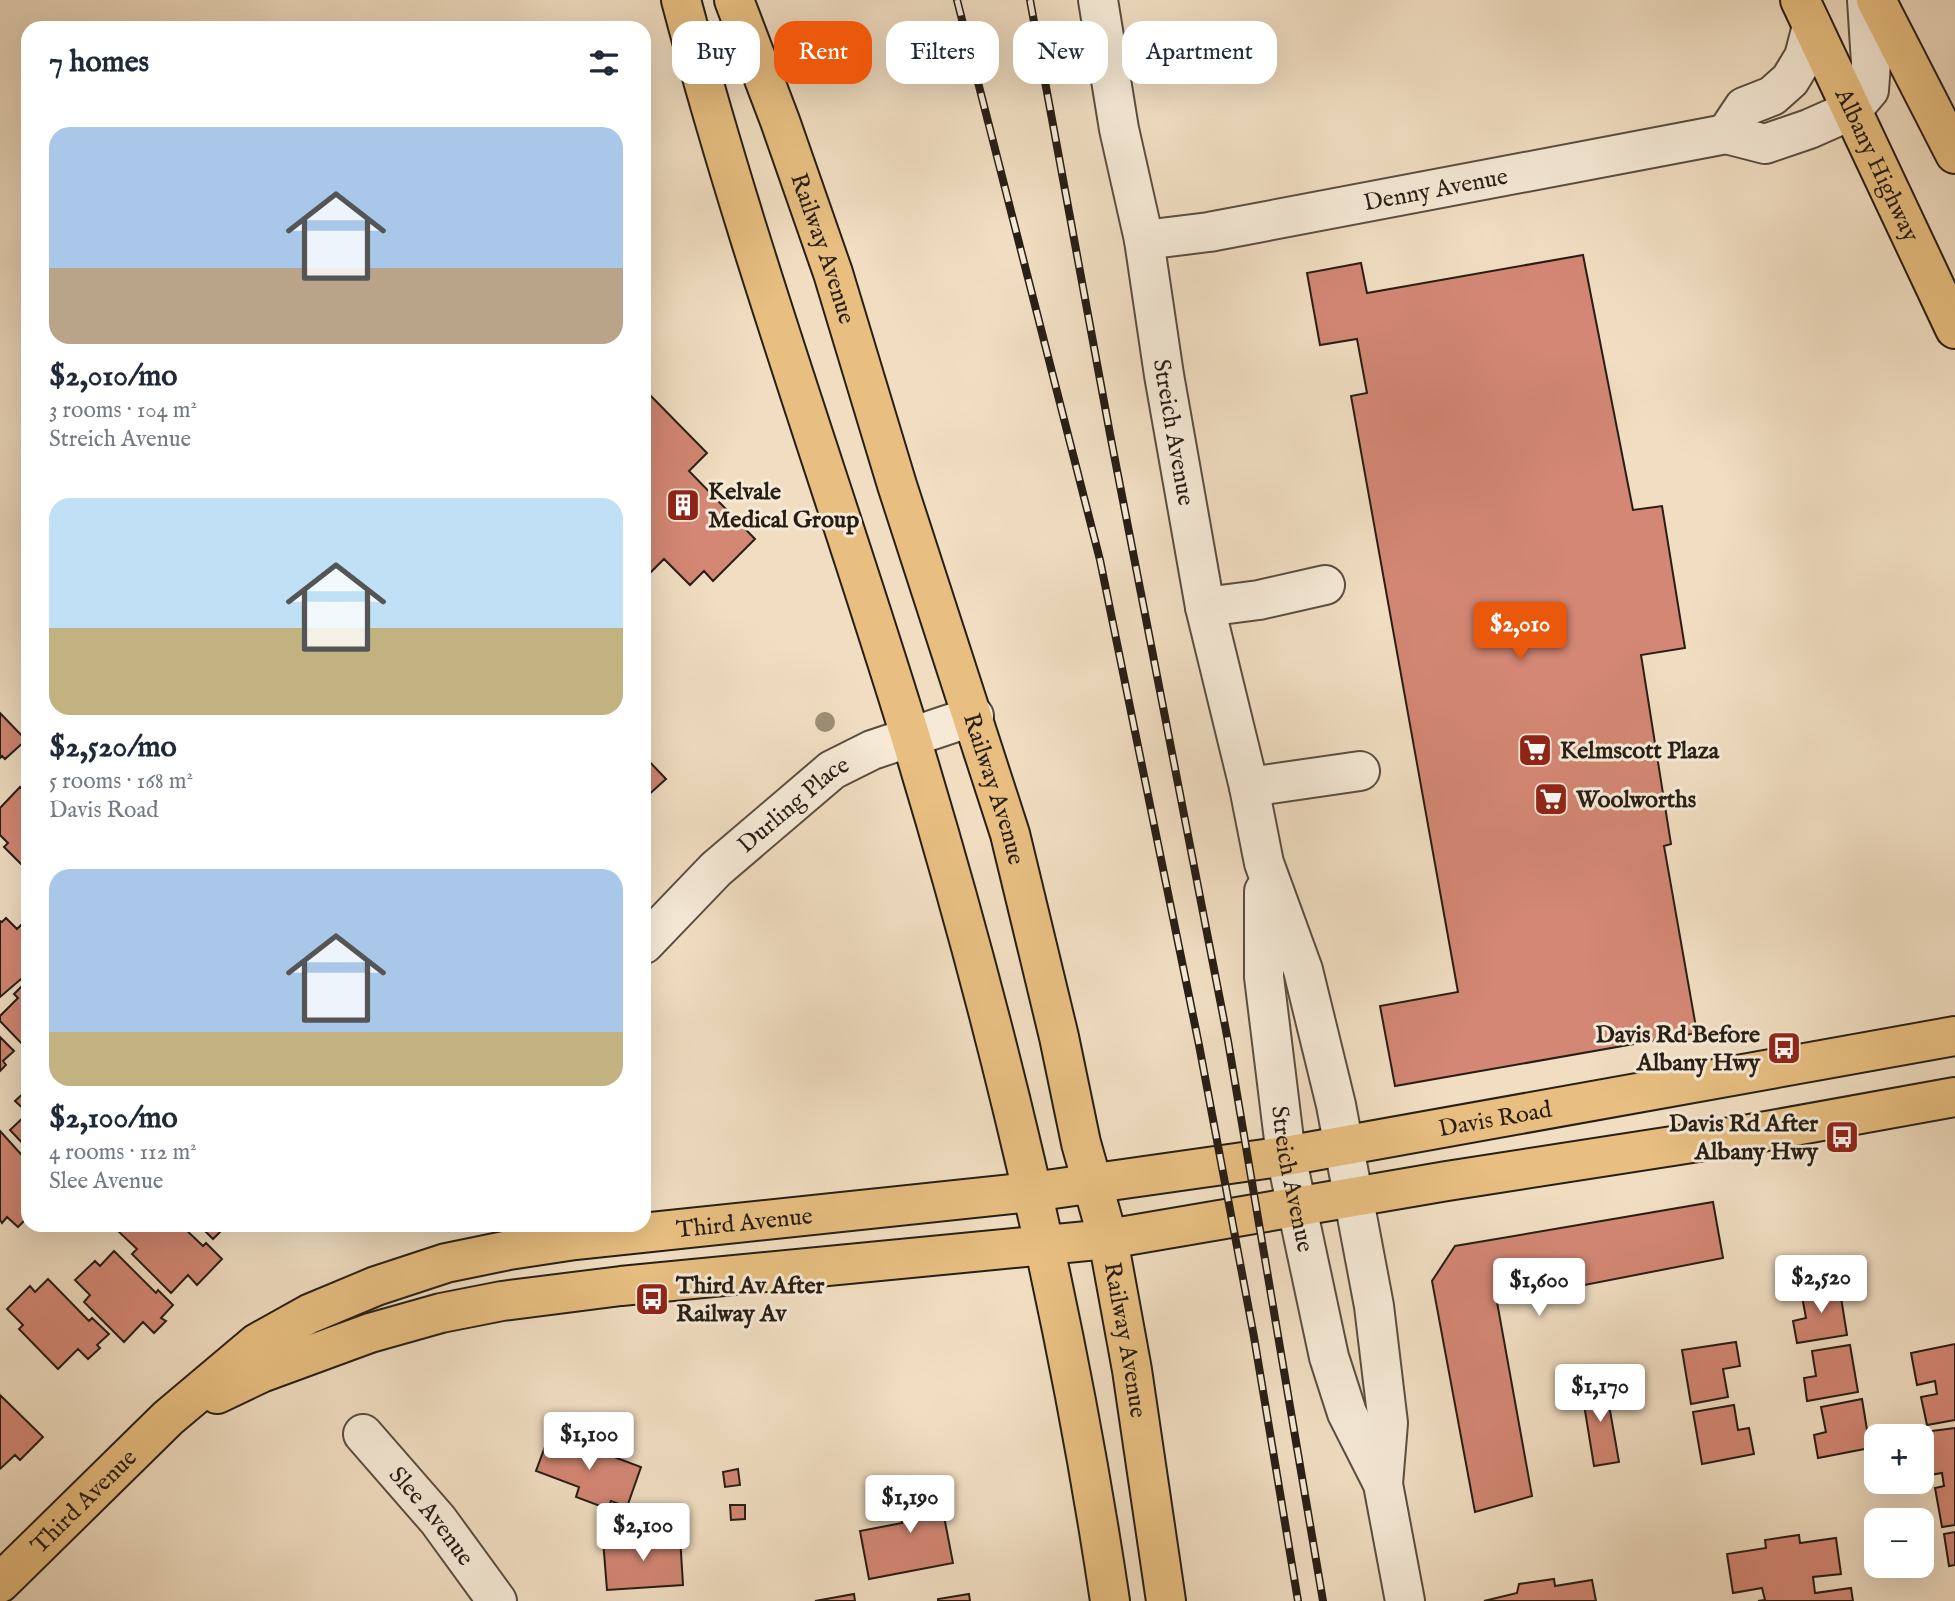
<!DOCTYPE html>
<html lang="en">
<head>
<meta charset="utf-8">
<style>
	:root { --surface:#fff; --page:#f2f2f3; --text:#1f2937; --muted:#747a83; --accent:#ea580c }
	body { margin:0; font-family:"IM FELL English",serif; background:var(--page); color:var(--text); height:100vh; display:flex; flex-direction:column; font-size:26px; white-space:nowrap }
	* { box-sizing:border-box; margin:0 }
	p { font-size:23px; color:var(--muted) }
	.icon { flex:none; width:38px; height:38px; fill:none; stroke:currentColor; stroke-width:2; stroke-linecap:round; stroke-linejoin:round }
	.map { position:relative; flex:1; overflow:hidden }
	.sheet { position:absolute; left:21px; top:21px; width:630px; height:1211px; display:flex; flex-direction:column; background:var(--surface); border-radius:21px; box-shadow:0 7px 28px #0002 }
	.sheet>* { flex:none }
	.guide { position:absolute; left:672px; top:21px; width:665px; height:63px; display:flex; gap:14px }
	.fabs { position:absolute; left:1864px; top:1424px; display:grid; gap:14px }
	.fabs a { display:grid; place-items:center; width:70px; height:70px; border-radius:14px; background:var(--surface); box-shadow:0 7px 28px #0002; font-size:35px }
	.price { position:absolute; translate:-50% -60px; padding:0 16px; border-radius:7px; background:#fff; color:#222; font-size:23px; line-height:46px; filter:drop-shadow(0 2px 4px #0008) }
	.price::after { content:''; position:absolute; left:50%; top:42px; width:21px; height:16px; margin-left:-10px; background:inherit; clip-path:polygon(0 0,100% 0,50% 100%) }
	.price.active { background:var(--accent); color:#fff }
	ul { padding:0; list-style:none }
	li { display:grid; align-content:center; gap:14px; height:371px; padding:0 28px }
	li span { display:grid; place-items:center; height:217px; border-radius:21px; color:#555 }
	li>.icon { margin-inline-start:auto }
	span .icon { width:126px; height:126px; fill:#fffc; stroke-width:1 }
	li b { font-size:30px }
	h2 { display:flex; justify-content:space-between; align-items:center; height:84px; padding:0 28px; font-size:30px }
	.pill { padding:0 24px; border-radius:21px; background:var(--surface); box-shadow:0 7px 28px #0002; font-size:24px; line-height:63px }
	.pill.active { background:var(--accent); color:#fff }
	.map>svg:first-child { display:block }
	.building { fill:#d38774; stroke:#271e16; stroke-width:2 }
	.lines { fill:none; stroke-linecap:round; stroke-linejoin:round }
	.minor-casing { stroke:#5a4e41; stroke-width:42 }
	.major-casing { stroke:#271e16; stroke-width:42 }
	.highway-casing { stroke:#271e16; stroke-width:42 }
	.minor { stroke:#f6ead7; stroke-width:38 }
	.major { stroke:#e8bf81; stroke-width:38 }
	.highway { stroke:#e8bf81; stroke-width:38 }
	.rail-casing { stroke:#271e16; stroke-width:8 }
	.rail { stroke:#f6ead7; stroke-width:5; stroke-dasharray:16; stroke-linecap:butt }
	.tree { fill:#9c8f77 }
	.labels { text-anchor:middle; stroke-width:6; stroke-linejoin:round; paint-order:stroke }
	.street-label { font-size:24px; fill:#271e16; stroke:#f6ead7 }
	.poi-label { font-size:24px; font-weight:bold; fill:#271e16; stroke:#f6ead7; text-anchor:start }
</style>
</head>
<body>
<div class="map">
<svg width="1955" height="1601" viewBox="0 0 1955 1601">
	<rect width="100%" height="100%" fill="#f1dec2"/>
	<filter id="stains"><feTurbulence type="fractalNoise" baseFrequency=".00286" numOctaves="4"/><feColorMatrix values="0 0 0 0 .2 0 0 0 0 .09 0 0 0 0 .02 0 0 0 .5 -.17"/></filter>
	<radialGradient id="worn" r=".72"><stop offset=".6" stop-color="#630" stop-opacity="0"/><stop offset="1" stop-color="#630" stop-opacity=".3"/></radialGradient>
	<path class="building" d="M1583,255L1633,510L1662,506L1685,648L1641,655L1671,844L1664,846L1697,1033L1395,1086L1380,1006L1458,992L1351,396L1367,393L1357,339L1320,345L1307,273L1361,263L1367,293Z
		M644,389L707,453L689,471L755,539L713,581L704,571L690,585L664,559L644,579Z
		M0,713L26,740L5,759L2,756L0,758Z
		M644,756L666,779L644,799Z
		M20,787L26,793L28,790V865L25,868L4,847L8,843L0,835V808Z
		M6,918L17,929L22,924L28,930V973L0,997V921L2,922Z
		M28,980V1043L24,1046L0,1021V1016L18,998L14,994Z
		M0,1037L14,1051L3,1061L6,1065L0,1071Z
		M28,1089V1149L10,1130L28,1113L15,1101Z
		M0,1131L28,1162V1217L18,1227L7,1217L2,1223L0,1220Z
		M1713,1202L1723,1258L1497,1302L1532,1496L1475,1512L1432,1281L1455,1246Z
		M123,1225H181L203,1246L206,1243L222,1259L197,1285L188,1275L171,1293L132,1254L137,1249L118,1231Z
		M199,1225H227L213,1239Z
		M114,1251L156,1293L158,1290L173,1305L161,1318L166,1321L154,1333L143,1322L124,1342L84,1302L90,1295L75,1280L95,1261L100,1266Z
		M48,1279L89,1321L92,1318L109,1334L97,1345L100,1348L88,1359L78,1349L58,1369L19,1329L23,1325L7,1309L30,1286L35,1292Z
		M1839,1285L1847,1335L1797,1343L1793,1321L1806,1318L1801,1291Z
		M1736,1342L1740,1366L1723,1369L1728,1397L1691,1404L1682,1350Z
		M1955,1344V1420L1927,1425L1921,1397L1937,1394L1935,1381L1917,1385L1911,1353Z
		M1850,1345L1858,1392L1807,1401L1804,1378L1816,1376L1812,1351Z
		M1605,1382L1619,1462L1594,1466L1581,1386Z
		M0,1395L43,1437L20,1460L15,1455L0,1469Z
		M1862,1399L1870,1448L1818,1458L1814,1435L1826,1432L1821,1407Z
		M1734,1405L1738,1430L1749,1428L1754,1454L1702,1464L1693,1412Z
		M1955,1428V1525L1942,1527L1935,1488L1944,1486L1942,1473L1930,1475L1923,1432Z
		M550,1433L641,1467L627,1507L611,1501L608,1509L576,1497L579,1487L536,1471Z
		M738,1469L740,1485L725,1487L723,1472Z
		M937,1480L953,1563L869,1579L860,1531L902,1523L898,1502H903L900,1486Z
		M730,1505H745V1519L731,1520Z
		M1955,1532V1565L1949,1566L1944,1534Z
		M1799,1535L1800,1543L1836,1538L1841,1574L1813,1577L1815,1593L1851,1588L1853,1601H1758L1765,1600L1762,1588L1733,1593L1727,1554L1766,1548L1765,1540Z
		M680,1536L683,1585L607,1590L603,1540Z
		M1554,1579L1555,1586L1592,1580L1596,1601H1484L1517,1593L1519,1584Z
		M854,1594L855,1601H815Z
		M969,1594L970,1601H938V1599Z"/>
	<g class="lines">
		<g class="minor-casing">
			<g id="minor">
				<path id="s1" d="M1098,0L1119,129L1144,240L1164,375L1205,607L1249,787L1264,863L1303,970L1336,1105L1374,1306L1388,1423L1383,1484L1405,1601"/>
				<path d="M1726,134L1744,107L1772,96L1790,80L1804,57L1812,26"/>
				<path id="s2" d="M1144,240L1209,232L1726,134L1765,144L1809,129L1852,110L1869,90L1871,63L1867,0"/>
				<path d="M1205,607L1259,600L1325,585"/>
				<path d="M1249,787L1360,771"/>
				<path id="s3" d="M1264,891V977L1286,1156L1329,1357L1347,1413L1383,1484"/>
				<path id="s4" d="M644,944L716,869L832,770L872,750L974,716"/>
				<path id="s5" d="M363,1434L438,1520L497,1601"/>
			</g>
		</g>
		<g class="major-casing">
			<g id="major">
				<path d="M681,0C746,247 834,488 909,732C996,1017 1066,1307 1110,1601"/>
				<path id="s6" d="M734,0L780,121L833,273L897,485L1010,834L1059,1037L1081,1143L1108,1239L1132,1370L1166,1601"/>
				<path d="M217,1394L261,1373L370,1333L441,1313L502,1301L621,1286L1108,1239L1447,1181L1750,1134L1955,1097"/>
				<path id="s7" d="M0,1583L168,1418L257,1343L309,1314L376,1286L446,1263L509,1250L575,1240L1032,1192L1286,1156L1955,1036"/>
			</g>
		</g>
		<g class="highway-casing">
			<g id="highway">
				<path id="s8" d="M1800,0L1955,329"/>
				<path d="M1876,0L1955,154"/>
			</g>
		</g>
		<use href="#minor" class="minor"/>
		<use href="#major" class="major"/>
		<use href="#highway" class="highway"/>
		<g class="rail-casing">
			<path id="rail" d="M957,0L1100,560L1199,1045L1254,1337L1298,1601
				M1030,0L1110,434L1228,1041L1323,1601"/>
		</g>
		<use href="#rail" class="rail"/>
	</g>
	<circle class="tree" cx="825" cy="722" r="10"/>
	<defs>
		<g id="building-square" transform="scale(1.75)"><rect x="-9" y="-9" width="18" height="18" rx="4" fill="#8f2418" stroke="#f6ead7"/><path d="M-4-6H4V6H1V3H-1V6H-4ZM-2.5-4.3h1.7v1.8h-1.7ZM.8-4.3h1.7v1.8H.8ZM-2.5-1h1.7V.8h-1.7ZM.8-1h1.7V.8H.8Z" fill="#fff"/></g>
		<g id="supermarket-square" transform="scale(1.75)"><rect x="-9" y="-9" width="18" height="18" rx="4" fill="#8f2418" stroke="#f6ead7"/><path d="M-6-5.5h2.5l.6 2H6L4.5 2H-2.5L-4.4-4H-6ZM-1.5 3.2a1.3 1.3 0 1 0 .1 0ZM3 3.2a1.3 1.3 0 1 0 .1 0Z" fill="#fff"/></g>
		<g id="bus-square" transform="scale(1.75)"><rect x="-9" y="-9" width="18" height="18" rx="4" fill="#8f2418" stroke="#f6ead7"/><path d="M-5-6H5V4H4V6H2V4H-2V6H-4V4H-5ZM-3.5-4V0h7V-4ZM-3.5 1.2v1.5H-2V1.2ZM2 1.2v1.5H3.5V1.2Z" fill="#fff"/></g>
	</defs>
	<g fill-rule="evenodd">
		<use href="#building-square" x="683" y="505"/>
		<use href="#supermarket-square" x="1535" y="750"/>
		<use href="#supermarket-square" x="1551" y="799"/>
		<use href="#bus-square" x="1784" y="1048"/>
		<use href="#bus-square" x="1842" y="1137"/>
		<use href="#bus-square" x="652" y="1299"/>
	</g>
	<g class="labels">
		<g class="street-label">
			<text dy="8" stroke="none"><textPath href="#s8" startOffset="182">Albany Highway</textPath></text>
			<text dy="8" stroke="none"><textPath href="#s2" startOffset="296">Denny Avenue</textPath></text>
			<text dy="8" stroke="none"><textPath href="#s6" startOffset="264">Railway Avenue</textPath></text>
			<text dy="8" stroke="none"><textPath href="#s1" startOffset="439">Streich Avenue</textPath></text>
			<text dy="8" stroke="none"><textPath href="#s6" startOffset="831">Railway Avenue</textPath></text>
			<text dy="8" stroke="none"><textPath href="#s4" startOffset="205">Durling Place</textPath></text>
			<text dy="8" stroke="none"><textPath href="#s7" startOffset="1617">Davis Road</textPath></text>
			<text dy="8" stroke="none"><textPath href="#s3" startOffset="290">Streich Avenue</textPath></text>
			<text dy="8" stroke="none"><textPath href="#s7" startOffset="859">Third Avenue</textPath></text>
			<text dy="8" stroke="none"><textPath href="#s6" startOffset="1398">Railway Avenue</textPath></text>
			<text dy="8" stroke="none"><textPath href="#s7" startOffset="117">Third Avenue</textPath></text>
			<text dy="8" stroke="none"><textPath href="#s5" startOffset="107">Slee Avenue</textPath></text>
		</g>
		<g class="poi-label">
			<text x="708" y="499">Kelvale<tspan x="708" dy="28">Medical Group</tspan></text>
			<text x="1560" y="758">Kelmscott Plaza</text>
			<text x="1576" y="807">Woolworths</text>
			<text x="1760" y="1042" text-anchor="end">Davis Rd Before<tspan x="1760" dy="28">Albany Hwy</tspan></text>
			<text x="1818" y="1131" text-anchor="end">Davis Rd After<tspan x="1818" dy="28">Albany Hwy</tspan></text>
			<text x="676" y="1293">Third Av After<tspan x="676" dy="28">Railway Av</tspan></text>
		</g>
	</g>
	<rect width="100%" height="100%" filter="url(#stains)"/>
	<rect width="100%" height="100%" fill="url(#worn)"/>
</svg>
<div class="fabs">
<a>+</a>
<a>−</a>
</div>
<b class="price active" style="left:1520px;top:662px">$2,010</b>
<b class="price" style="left:1821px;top:1315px">$2,520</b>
<b class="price" style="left:1539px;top:1318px">$1,600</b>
<b class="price" style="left:1600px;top:1424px">$1,170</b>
<b class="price" style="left:589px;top:1472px">$1,100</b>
<b class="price" style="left:910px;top:1535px">$1,190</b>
<b class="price" style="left:643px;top:1563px">$2,100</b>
<div class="guide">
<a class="pill">Buy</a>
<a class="pill active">Rent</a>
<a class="pill">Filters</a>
<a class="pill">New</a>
<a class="pill">Apartment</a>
</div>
<section class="sheet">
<h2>7 homes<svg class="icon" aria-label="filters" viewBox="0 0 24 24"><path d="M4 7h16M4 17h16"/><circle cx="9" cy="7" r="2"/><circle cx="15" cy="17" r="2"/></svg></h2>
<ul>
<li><span style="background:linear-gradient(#a9c7e8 65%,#b9a48a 0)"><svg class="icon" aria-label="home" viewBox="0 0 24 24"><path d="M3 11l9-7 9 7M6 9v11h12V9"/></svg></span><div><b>$2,010/mo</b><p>3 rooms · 104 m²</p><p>Streich Avenue</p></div></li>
<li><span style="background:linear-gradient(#bfe0f5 60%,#c2b280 0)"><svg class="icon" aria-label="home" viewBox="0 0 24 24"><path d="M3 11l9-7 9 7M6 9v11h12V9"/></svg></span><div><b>$2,520/mo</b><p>5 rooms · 168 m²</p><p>Davis Road</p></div></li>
<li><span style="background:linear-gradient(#a9c7e8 75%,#c2b280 0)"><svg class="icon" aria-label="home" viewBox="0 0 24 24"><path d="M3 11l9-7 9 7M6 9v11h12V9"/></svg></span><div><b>$2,100/mo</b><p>4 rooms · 112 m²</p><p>Slee Avenue</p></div></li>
</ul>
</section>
</div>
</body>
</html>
